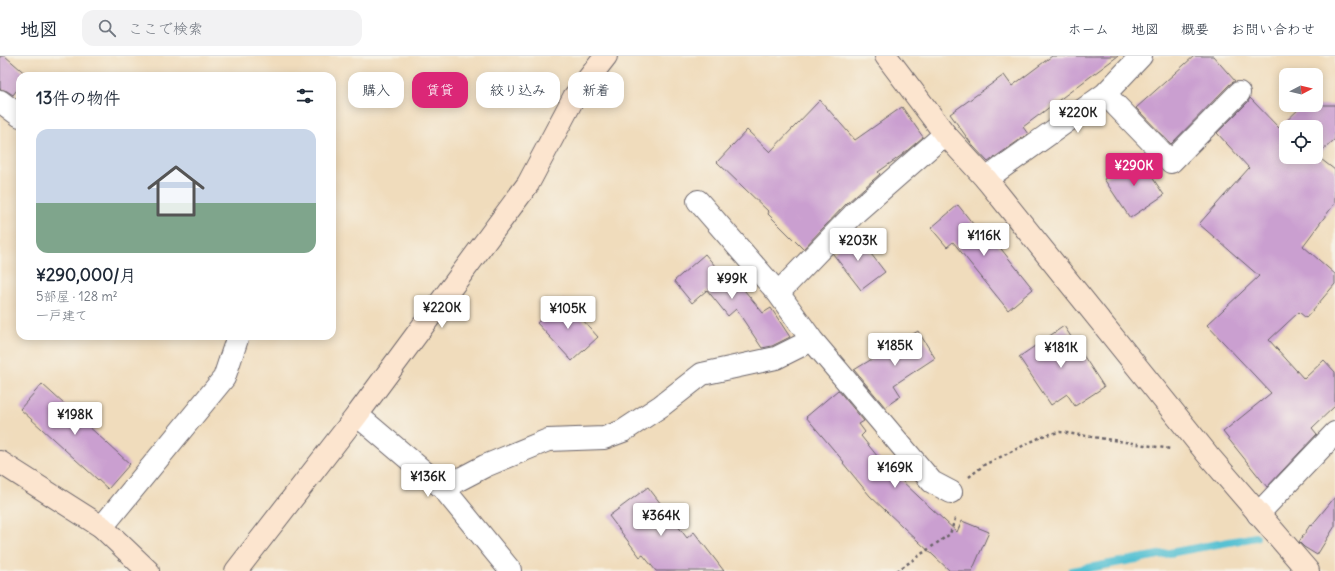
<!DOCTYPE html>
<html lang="ja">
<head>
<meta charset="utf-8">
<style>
	:root { --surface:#fff; --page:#f2f2f3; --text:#1f2937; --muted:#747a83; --line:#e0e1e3; --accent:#db2777 }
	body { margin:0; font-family:Delius,"Klee One",sans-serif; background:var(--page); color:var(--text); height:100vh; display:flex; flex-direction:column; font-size:15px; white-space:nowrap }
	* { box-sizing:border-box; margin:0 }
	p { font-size:13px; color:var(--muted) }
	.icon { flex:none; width:22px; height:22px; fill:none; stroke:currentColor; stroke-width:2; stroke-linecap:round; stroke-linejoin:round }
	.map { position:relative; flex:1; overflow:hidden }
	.panel { position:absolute; left:16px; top:16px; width:320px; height:268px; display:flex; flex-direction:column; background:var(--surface); border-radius:12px; box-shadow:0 2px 10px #0003 }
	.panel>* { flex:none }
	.banner { position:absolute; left:348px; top:16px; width:380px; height:36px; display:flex; gap:8px }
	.needle { width:26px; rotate:83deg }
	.fabs { position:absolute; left:1279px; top:12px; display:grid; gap:8px }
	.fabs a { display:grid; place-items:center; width:44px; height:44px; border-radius:8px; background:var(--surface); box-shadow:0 2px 10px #0003; font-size:20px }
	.price { position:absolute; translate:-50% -34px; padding:0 9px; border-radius:4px; background:#fff; color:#222; font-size:13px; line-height:26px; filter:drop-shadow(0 1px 2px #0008) }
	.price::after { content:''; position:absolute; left:50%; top:24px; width:12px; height:9px; margin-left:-6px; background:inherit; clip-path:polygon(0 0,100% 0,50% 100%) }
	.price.selected { background:var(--accent); color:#fff }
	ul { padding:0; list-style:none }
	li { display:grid; align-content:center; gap:8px; height:212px; padding:0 20px }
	li span { display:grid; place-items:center; height:124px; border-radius:12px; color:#555 }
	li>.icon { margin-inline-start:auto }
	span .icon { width:72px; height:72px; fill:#fffc; stroke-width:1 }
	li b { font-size:17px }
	h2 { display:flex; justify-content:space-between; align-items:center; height:48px; padding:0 20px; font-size:17px }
	.pill { padding:0 14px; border-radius:12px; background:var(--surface); box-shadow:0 2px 10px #0003; font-size:14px; line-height:36px }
	.pill.selected { background:var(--accent); color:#fff }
	header { display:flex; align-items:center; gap:24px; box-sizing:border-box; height:56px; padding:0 20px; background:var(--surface); border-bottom:1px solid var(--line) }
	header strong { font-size:19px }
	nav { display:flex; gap:22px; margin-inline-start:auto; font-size:14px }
	.search { width:280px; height:36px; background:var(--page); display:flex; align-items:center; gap:10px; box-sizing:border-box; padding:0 14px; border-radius:12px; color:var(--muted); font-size:15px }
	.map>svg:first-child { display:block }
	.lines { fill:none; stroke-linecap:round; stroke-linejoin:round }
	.stream { stroke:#57c1d3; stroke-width:8 }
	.building { fill:#ca9fd0; fill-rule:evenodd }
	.street-casing { stroke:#6a6368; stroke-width:24 }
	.secondary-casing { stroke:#6a6368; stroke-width:24 }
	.path { stroke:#6a6368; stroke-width:2.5; stroke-dasharray:3 3; stroke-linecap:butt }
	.street { stroke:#fff; stroke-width:22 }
	.secondary { stroke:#fce5cf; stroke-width:22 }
</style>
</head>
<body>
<header>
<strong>地図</strong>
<div class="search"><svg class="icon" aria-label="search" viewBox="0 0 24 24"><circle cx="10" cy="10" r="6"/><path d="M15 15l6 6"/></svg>ここで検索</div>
<nav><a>ホーム</a><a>地図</a><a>概要</a><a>お問い合わせ</a></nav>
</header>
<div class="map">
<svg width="1335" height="515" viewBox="0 0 1335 515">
	<rect width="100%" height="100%" fill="#f7f3e8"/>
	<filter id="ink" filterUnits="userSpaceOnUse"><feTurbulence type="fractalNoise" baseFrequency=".025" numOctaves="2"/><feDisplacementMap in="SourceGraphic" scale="8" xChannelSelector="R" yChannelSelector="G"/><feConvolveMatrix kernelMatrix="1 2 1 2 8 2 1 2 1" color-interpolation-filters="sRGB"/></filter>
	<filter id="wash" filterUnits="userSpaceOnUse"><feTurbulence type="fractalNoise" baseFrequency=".012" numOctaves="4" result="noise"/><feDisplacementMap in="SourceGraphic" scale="16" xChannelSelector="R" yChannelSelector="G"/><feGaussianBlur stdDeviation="0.9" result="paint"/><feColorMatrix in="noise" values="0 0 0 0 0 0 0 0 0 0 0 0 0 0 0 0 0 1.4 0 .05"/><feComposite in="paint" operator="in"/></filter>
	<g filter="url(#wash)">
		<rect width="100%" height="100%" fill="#f0dcbc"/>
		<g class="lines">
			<path class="stream" d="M1072,515L1256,481"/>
		</g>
		<g id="blocks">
			<path class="building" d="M0,0H5L28,20H20V30L13,39L7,35L0,33Z
				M1052,0H1118L1023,71L1028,78L988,106L973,90L950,58L1004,19L1012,30Z
				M1194,0H1213L1235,25L1230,28L1171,88L1136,52Z
				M1250,42L1279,72L1303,49H1335V83L1317,100L1335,114V147L1303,190L1335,218V228L1306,262L1299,256L1269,284L1304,323L1324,304L1335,316V350L1312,372L1317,378L1267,431L1223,376L1271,337L1207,269L1259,220L1199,168L1249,112L1217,77L1248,46ZM1286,71H1316V101H1286Z
				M820,44L855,84L902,51L923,81L902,99L878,116L880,118L847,147L803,193L768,158L769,156L717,106L747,74L770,96Z
				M1138,100L1164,139L1130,162L1104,123Z
				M958,149L989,188L994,184L1033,233L1008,254L953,186L947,191L931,172Z
				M854,176L885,216L861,234L833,198Z
				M705,198L726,223L731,218L763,257L771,252L790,281L772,290L762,292L736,253L728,260L707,234L692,247L674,225Z
				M564,243L598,281L572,305L537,267Z
				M1064,270L1104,331L1075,350L1067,338L1051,349L1019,301Z
				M918,275L935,302L894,329L901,340L885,351L854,314Z
				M42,328L130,408L108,433L20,353Z
				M838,334L864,365L859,368L865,376L861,380L882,406L919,441L957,476L962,465L989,476L972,515H950L870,440L843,407L844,406L806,361Z
				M648,431L687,482L694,476L724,515H656L643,499L640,501L609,460Z
				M1335,441V470L1317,499L1304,491L1299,486L1310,469L1311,470Z"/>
		</g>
	</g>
	<g filter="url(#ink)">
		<use href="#blocks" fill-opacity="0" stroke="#6a6368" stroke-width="1"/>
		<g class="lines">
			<g class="street-casing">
				<path id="street" d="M1105,38L1171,106L1239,37
					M0,45L20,60
					M986,123L1105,38L1141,0
					M698,145L778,237L812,284L932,426L951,436
					M778,237L856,156L945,78
					M357,359L443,432L510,514
					M443,432L485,410L548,384L604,382L623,375L661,350L702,318L776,302L812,284
					M1258,458L1335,377
					M102,471L224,322L238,280"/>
			</g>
			<g class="secondary-casing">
				<path id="secondary" d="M886,0L945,78L986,123L1208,399L1308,515
					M0,406L102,471L148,515
					M236,515L357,359L528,128L574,41L606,0"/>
			</g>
			<path class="path" d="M969,421L984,409L1045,379L1060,376L1171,393
				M897,515L950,478L956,460"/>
			<use href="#street" class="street"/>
			<use href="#secondary" class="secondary"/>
		</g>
	</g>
</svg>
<div class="fabs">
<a><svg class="needle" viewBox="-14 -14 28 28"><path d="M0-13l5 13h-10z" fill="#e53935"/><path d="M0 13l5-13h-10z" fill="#747a83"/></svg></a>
<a><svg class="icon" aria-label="locate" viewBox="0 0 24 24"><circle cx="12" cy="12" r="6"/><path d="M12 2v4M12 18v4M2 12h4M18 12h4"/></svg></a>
</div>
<b class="price" style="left:1078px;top:78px">¥220K</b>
<b class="price selected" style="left:1134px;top:131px">¥290K</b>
<b class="price" style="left:984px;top:201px">¥116K</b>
<b class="price" style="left:858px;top:206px">¥203K</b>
<b class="price" style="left:732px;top:244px">¥99K</b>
<b class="price" style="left:442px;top:273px">¥220K</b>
<b class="price" style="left:568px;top:274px">¥105K</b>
<b class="price" style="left:895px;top:311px">¥185K</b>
<b class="price" style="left:1061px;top:313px">¥181K</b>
<b class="price" style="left:75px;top:380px">¥198K</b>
<b class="price" style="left:895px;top:433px">¥169K</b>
<b class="price" style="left:428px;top:442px">¥136K</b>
<b class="price" style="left:661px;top:481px">¥364K</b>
<div class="banner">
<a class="pill">購入</a>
<a class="pill selected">賃貸</a>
<a class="pill">絞り込み</a>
<a class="pill">新着</a>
</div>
<section class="panel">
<h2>13件の物件<svg class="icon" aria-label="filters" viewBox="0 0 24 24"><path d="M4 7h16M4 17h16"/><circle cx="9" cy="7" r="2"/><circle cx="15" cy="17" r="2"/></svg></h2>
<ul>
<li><span style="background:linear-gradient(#c9d6e8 60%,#7fa58c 0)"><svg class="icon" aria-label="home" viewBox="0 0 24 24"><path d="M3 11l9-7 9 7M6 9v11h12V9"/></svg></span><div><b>¥290,000/月</b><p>5部屋 · 128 m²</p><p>一戸建て</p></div></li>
</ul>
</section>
</div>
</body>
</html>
